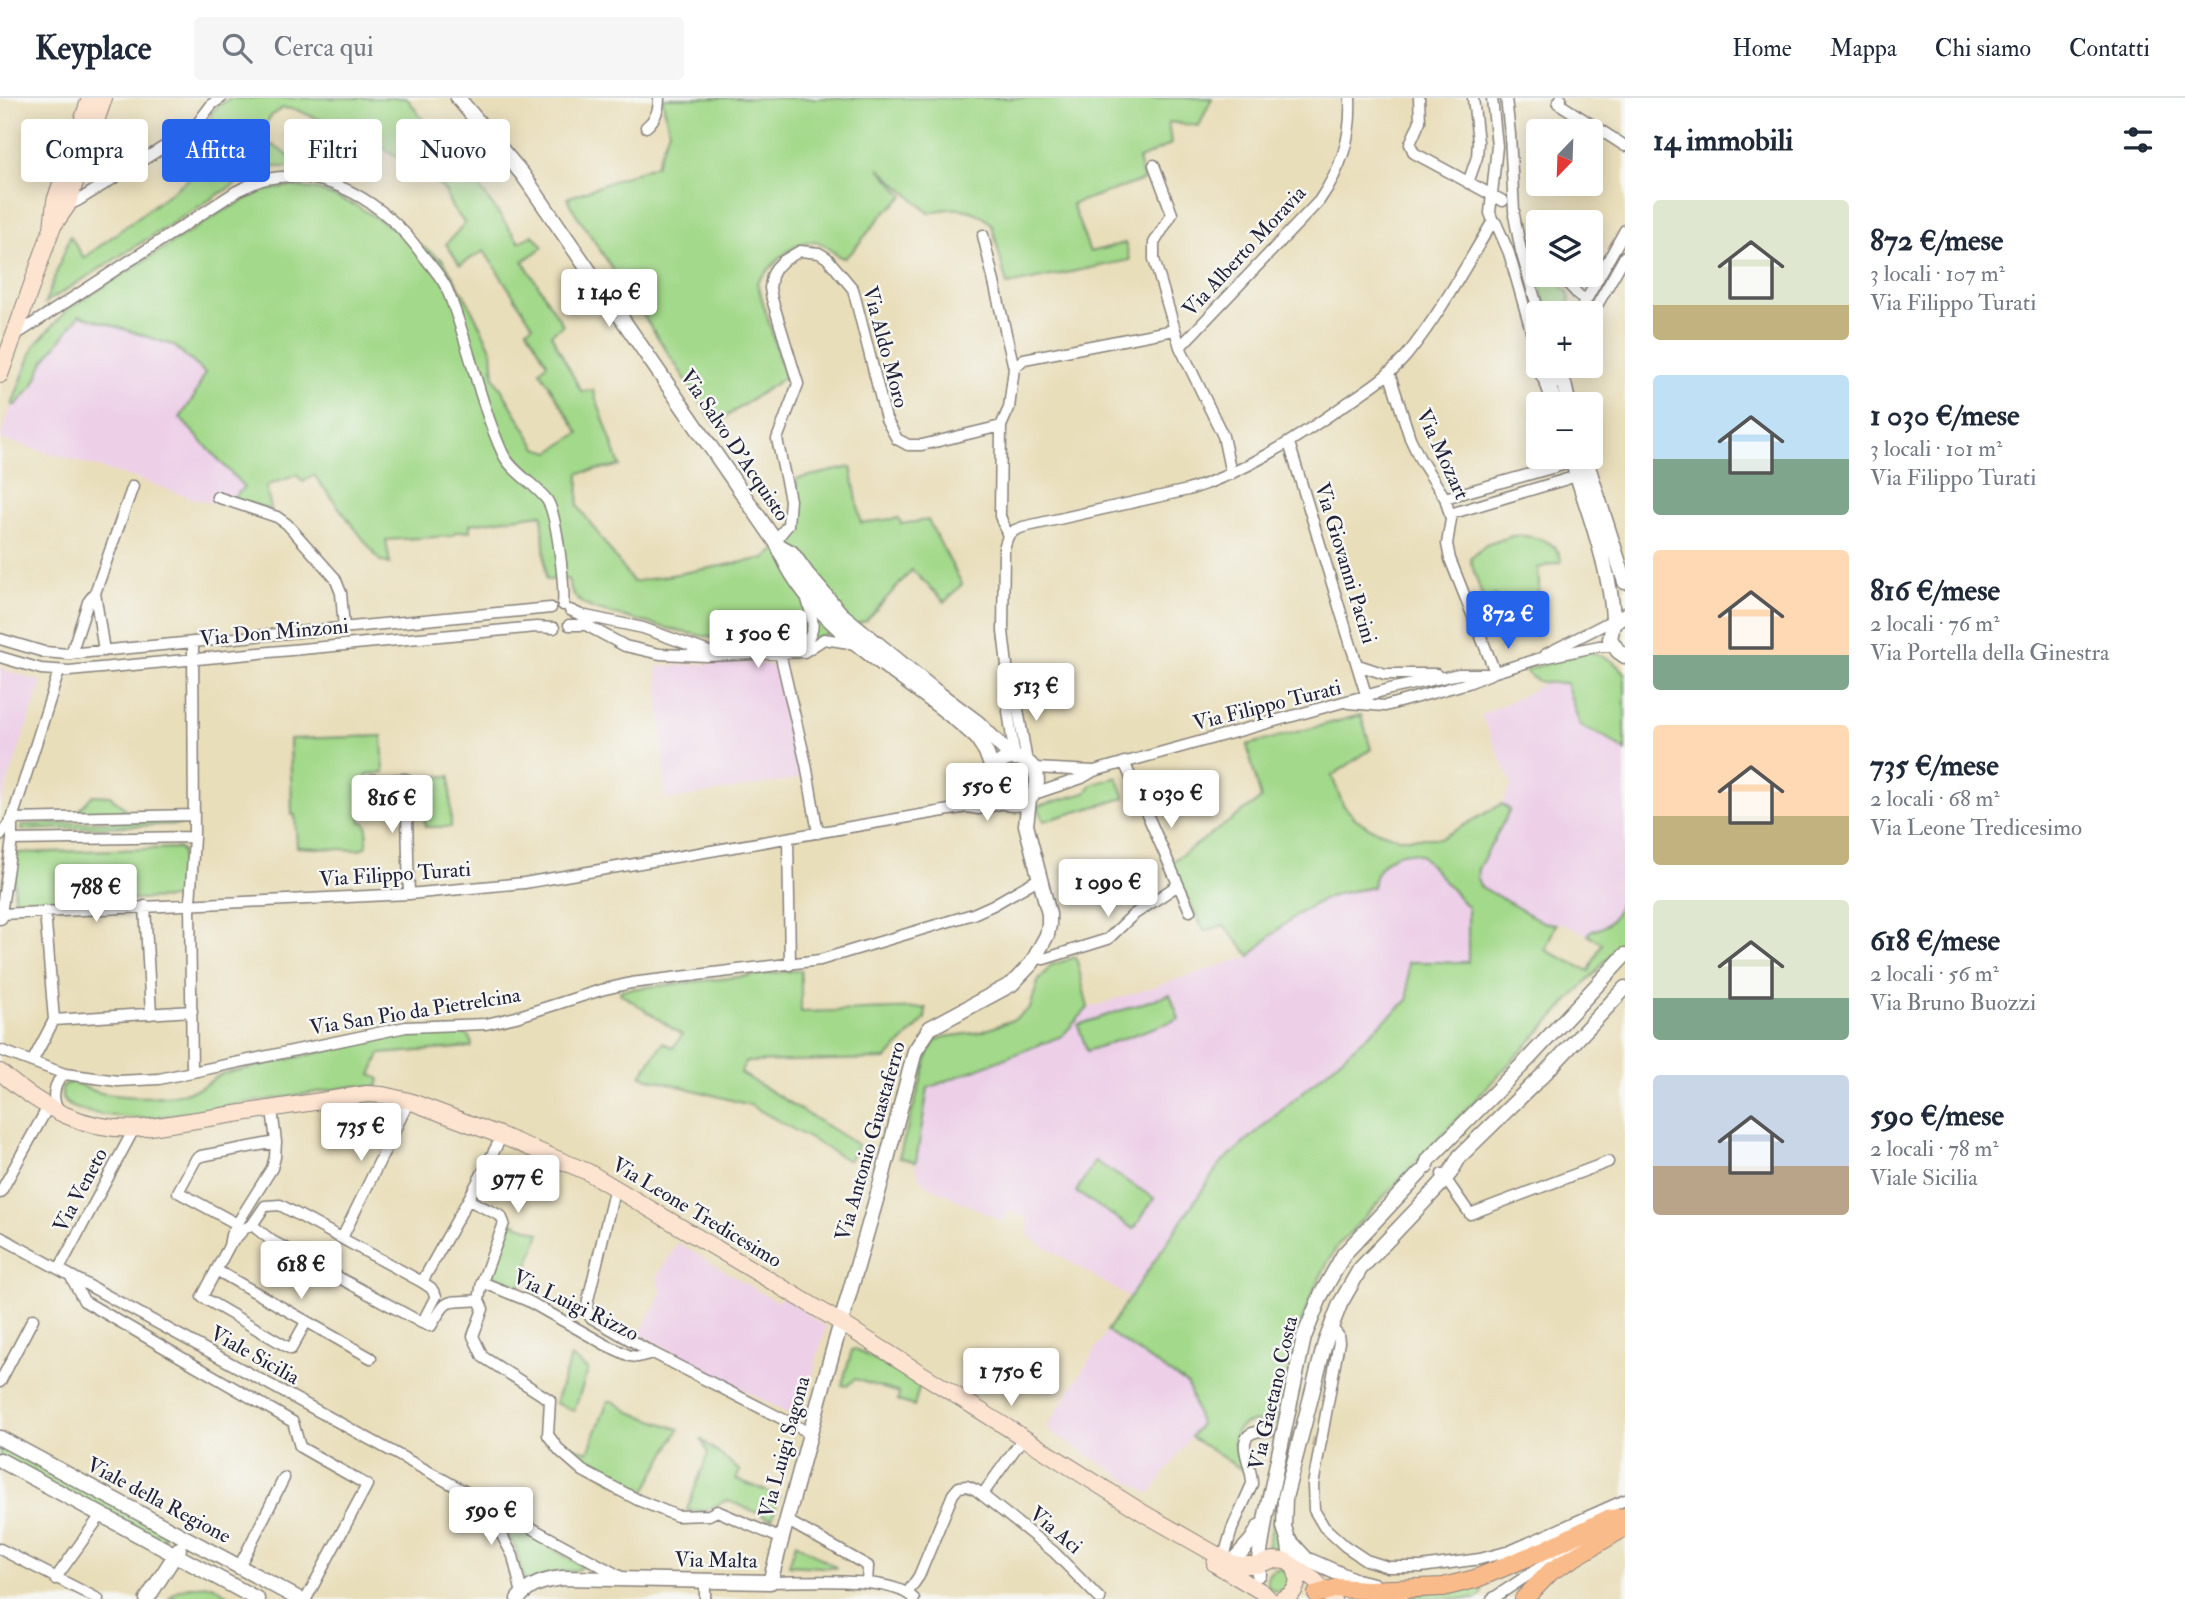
<!DOCTYPE html>
<html lang="it">
<head>
<meta charset="utf-8">
<style>
	:root { --surface:#fff; --page:#f6f6f7; --text:#1f2937; --muted:#747a83; --line:#e0e1e3; --accent:#2563eb }
	body { margin:0; font-family:"IM FELL Double Pica",serif; background:var(--page); color:var(--text); height:100vh; display:flex; flex-direction:column; font-size:26px; white-space:nowrap }
	* { box-sizing:border-box; margin:0 }
	p { font-size:23px; color:var(--muted) }
	.icon { flex:none; width:38px; height:38px; fill:none; stroke:currentColor; stroke-width:2; stroke-linecap:round; stroke-linejoin:round }
	.map { position:relative; flex:1; overflow:hidden }
	.panel { display:flex; flex-direction:column; background:var(--surface); width:560px }
	.panel>* { flex:none }
	.hud { position:absolute; left:21px; top:21px; width:665px; height:63px; display:flex; gap:14px }
	.needle { width:46px; rotate:203deg }
	.tools { position:absolute; left:1526px; top:21px; display:grid; gap:14px }
	.tools a { display:grid; place-items:center; width:77px; height:77px; border-radius:7px; background:var(--surface); box-shadow:0 4px 18px #0003; font-size:35px }
	.price { position:absolute; translate:-50% -60px; padding:0 16px; border-radius:7px; background:#fff; color:#222; font-size:23px; line-height:46px; filter:drop-shadow(0 2px 4px #0008) }
	.price::after { content:''; position:absolute; left:50%; top:42px; width:21px; height:16px; margin-left:-10px; background:inherit; clip-path:polygon(0 0,100% 0,50% 100%) }
	.price.selected { background:var(--accent); color:#fff }
	ul { padding:0; list-style:none }
	li { display:flex; align-items:center; gap:21px; height:175px; padding:0 28px }
	li span { display:grid; place-items:center; flex:none; width:196px; height:140px; border-radius:7px; color:#555 }
	li>.icon { margin-inline-start:auto }
	span .icon { width:84px; height:84px; fill:#fffc; stroke-width:1 }
	li b { font-size:30px }
	h2 { display:flex; justify-content:space-between; align-items:center; height:84px; padding:0 28px; font-size:30px }
	.tag { padding:0 24px; border-radius:7px; background:var(--surface); box-shadow:0 4px 18px #0003; font-size:24px; line-height:63px }
	.tag.selected { background:var(--accent); color:#fff }
	header { display:flex; align-items:center; gap:42px; box-sizing:border-box; height:98px; padding:0 35px; background:var(--surface); border-bottom:2px solid var(--line) }
	header strong { font-size:33px }
	nav { display:flex; gap:38px; margin-inline-start:auto; font-size:24px }
	.search { width:490px; height:63px; background:var(--page); display:flex; align-items:center; gap:18px; box-sizing:border-box; padding:0 24px; border-radius:7px; color:var(--muted); font-size:26px }
	main { display:flex; flex:1; min-height:0 }
	.map>svg:first-child { display:block }
	.built { fill:#edd0e8 }
	.green { fill:#a3d98a; stroke:#627e62; stroke-width:2 }
	.lines { fill:none; stroke-linecap:round; stroke-linejoin:round }
	.minor-tunnel { stroke:#c1b8a1; stroke-width:10; stroke-dasharray:10 5; stroke-linecap:butt }
	.minor-casing { stroke:#86807a; stroke-width:13 }
	.tertiary-casing { stroke:#86807a; stroke-width:17 }
	.secondary-casing { stroke:#86807a; stroke-width:18 }
	.primary-casing { stroke:#86807a; stroke-width:20 }
	.minor { stroke:#fff; stroke-width:10 }
	.tertiary { stroke:#fff; stroke-width:14 }
	.secondary { stroke:#fde4d1; stroke-width:16 }
	.primary { stroke:#fabb8b; stroke-width:18 }
	.labels { text-anchor:middle; stroke-width:5; stroke-linejoin:round; paint-order:stroke }
	.street-label { font-size:21px; fill:#22223b; stroke:#f6f6f2 }
</style>
</head>
<body>
<header>
<strong>Keyplace</strong>
<div class="search"><svg class="icon" aria-label="search" viewBox="0 0 24 24"><circle cx="10" cy="10" r="6"/><path d="M15 15l6 6"/></svg>Cerca qui</div>
<nav><a>Home</a><a>Mappa</a><a>Chi siamo</a><a>Contatti</a></nav>
</header>
<main>
<div class="map">
<svg width="1625" height="1501" viewBox="0 0 1625 1501">
	<rect width="100%" height="100%" fill="#f6f6f2"/>
	<filter id="ink" filterUnits="userSpaceOnUse"><feTurbulence type="fractalNoise" baseFrequency=".0143" numOctaves="2"/><feDisplacementMap in="SourceGraphic" scale="14" xChannelSelector="R" yChannelSelector="G"/><feConvolveMatrix kernelMatrix="1 2 1 2 8 2 1 2 1" color-interpolation-filters="sRGB"/></filter>
	<filter id="wash" filterUnits="userSpaceOnUse"><feTurbulence type="fractalNoise" baseFrequency=".00686" numOctaves="4" result="noise"/><feDisplacementMap in="SourceGraphic" scale="28" xChannelSelector="R" yChannelSelector="G"/><feGaussianBlur stdDeviation="1.57" result="paint"/><feColorMatrix in="noise" values="0 0 0 0 0 0 0 0 0 0 0 0 0 0 0 0 0 1.4 0 .05"/><feComposite in="paint" operator="in"/></filter>
	<g filter="url(#wash)">
		<rect width="100%" height="100%" fill="#e9deba"/>
		<path class="built" d="M68,211L80,217L173,247L205,275L194,299L180,321L244,389L233,401L216,395L214,405L194,401L135,380L0,341L25,267L34,248Z
			M758,564L772,568L782,580L802,680L666,702L657,568Z
			M0,570L42,584L0,708Z
			M1566,584L1580,627L1586,631L1604,638L1625,653V796L1612,821L1602,831L1590,833L1588,837L1558,824L1556,826L1543,824L1490,795L1480,789L1477,781L1478,771L1510,712L1502,706L1512,686L1481,617L1528,595L1543,585Z
			M1408,754H1415L1426,761L1468,810V864L1408,902L1220,1066L1130,1200L1028,1138L1029,1121L1009,1113L1003,1124L922,1084L915,1069L928,990L1062,938L1088,910L1250,858L1275,832L1295,818L1334,797L1373,789L1376,775L1382,767L1400,755Z
			M678,1145L775,1203L785,1200L826,1229L800,1322L640,1236L662,1196L657,1179Z
			M1107,1233L1188,1287L1200,1326L1150,1396L1046,1331Z"/>
		<path class="green" d="M230,0H407L431,33L446,43L519,144L533,137L543,149L523,163L563,227L551,236L581,293L593,292L620,368L579,375L578,408L633,484L765,460L793,440L799,411L796,381L851,369L861,425L899,420L901,426L928,422L962,486L945,504L912,472L866,523L797,546L793,539L736,544L682,534L594,511C577,504 572,498 568,481L546,482L542,416L470,426V433L457,434L451,438L386,442L390,466L380,463L314,377L303,384L297,377L266,388L271,411H267L233,401L244,389L180,320L194,299L205,275L173,247L80,217L44,263L34,287L16,307H12L34,248L68,211L221,114L262,93L292,88L319,92L357,108L443,162L468,204L492,252L494,279L537,350L550,354L579,335L540,273L547,265L527,231L533,227L484,153L460,167L446,146L465,125L452,110L445,93L439,87L364,37L354,36L297,12L283,10L271,18L260,35L259,47L235,86L45,205L70,138L84,160L216,60L222,46L208,26L213,12Z
			M662,0H1212L1199,28L1168,24L1171,46L1138,62L1144,82L1072,106L1090,154L1125,145L1130,162L1007,187L992,127C975,108 952,108 929,115L879,70L904,98L882,117L852,154L844,160C835,158 833,152 826,148C798,132 774,167 757,184L785,279L715,326L571,108L567,100L656,67L669,32Z
			M273,47L300,66L297,69H272L251,76L267,48Z
			M1537,167L1538,177H1550L1568,194L1570,202L1564,215H1548L1535,170Z
			M1512,438C1530,437 1560,441 1561,464L1538,470C1540,492 1542,503 1517,512L1505,506L1495,497L1484,504L1470,461L1486,447Z
			M1587,554C1602,555 1616,564 1625,576V653L1604,638L1586,631L1580,627L1566,585C1550,585 1534,587 1525,572Z
			M1361,617L1371,651L1332,678L1343,707L1355,720L1370,730L1398,740H1441L1502,706L1510,712L1478,771L1477,781L1480,788L1543,824L1556,826L1545,852L1589,873L1602,845L1588,837L1590,833C1613,830 1615,815 1625,796V840L1594,876L1338,1147C1318,1179 1303,1214 1294,1252C1288,1277 1284,1301 1276,1326C1259,1321 1232,1321 1234,1347C1235,1355 1241,1365 1244,1373L1191,1339L1200,1326L1188,1287L1107,1233L1220,1066L1408,902V864H1468V810L1422,758C1400,746 1374,766 1373,789C1361,792 1347,793 1335,797C1301,809 1274,834 1250,858L1224,827L1204,833L1170,765L1261,701L1247,647Z
			M382,638L384,675L367,676V685H360L361,724H365L367,728V748L358,752L297,749L295,717H292L290,641Z
			M450,678L451,729H425L424,679Z
			M1117,679L1125,700L1044,723L1038,708L1086,695L1091,687Z
			M93,697L110,698L128,713L127,714L79,715L78,713Z
			M183,721L184,726L22,732L21,727Z
			M178,750L182,753V796L178,800L19,804L14,801L15,758L19,755Z
			M1076,859L1088,910L1062,938L928,990L916,1064L899,1059L930,951L937,942L944,939L981,934L1015,921L1030,910L1038,884L1051,867Z
			M801,872V914L926,910L925,921L886,961L745,964L741,975L858,1047L849,1063L750,1007L641,978L663,944L673,950L682,937L620,895L621,892Z
			M1170,896L1179,921L1087,953L1078,927Z
			M456,932C466,936 472,937 472,949L380,956L371,977L380,981L377,989L355,988L152,1020C135,1020 72,1018 63,1001C61,998 62,994 62,990L70,984C82,986 90,993 101,995C127,1000 169,1001 194,992C204,989 212,981 222,976L416,933Z
			M1095,1063L1154,1100L1134,1131L1076,1094Z
			M512,1124L540,1135L521,1188L492,1178Z
			M855,1251L920,1286L914,1308L898,1303L899,1295L855,1281L847,1288L842,1287L852,1252Z
			M571,1259L588,1272L574,1313L555,1305Z
			M608,1303H613L630,1314L679,1331L643,1397C613,1385 589,1371 565,1350L566,1346L588,1354Z
			M0,1341L168,1431L159,1448L0,1363Z
			M701,1341L740,1373L736,1381L779,1398L772,1421L727,1402L705,1413L687,1412L708,1355Z
			M1277,1408V1431L1285,1454L1265,1458Z
			M504,1423L582,1468L577,1472L551,1475L525,1486L515,1448L502,1429Z
			M796,1445L837,1470L789,1467Z
			M1267 1482a11 11 0 1 1 22 0a11 11 0 1 1-22 0Z
			M213,1487L233,1501H169C179,1487 197,1488 213,1487Z
			M1481,1488C1484,1495 1482,1497 1476,1501L1411,1500L1413,1496Z"/>
	</g>
	<g filter="url(#ink)">
		<g class="lines">
			<path class="minor-tunnel" d="M1268,1333L1321,1346"/>
			<g class="minor-casing">
				<path id="minor" d="M1419,0L1420,23L1410,46L1414,55L1503,103
					M1492,0L1497,48L1490,115L1493,123
					M1506,0L1510,36L1514,113
					M1561,0L1558,5L1625,48
					M646,29C656,21 659,12 659,0
					M1154,67L1172,116L1154,145V161L1180,249L1223,338L1231,376
					M1468,85L1477,59L1478,44L1473,0
					M67,108L79,102L194,30L212,6L221,0
					M1514,117L1521,153L1539,215
					M1496,125L1509,155L1538,257
					M983,137L1014,270L1009,310L1001,328L1000,418L1008,438L1004,450L1003,533L1011,602L1008,613L1015,660
					M1560,177L1585,204
					M1579,215L1625,132
					M1591,218L1625,158
					M14,238L237,93C246,89 256,83 266,81C328,68 386,107 421,155C429,165 440,177 446,189C469,243 478,302 503,356C512,374 535,386 547,402C557,416 565,489 563,507
					M1180,249L1319,103C1341,71 1352,40 1350,0
					M1014,270L1024,261L1174,232
					M1389,274L1410,340L1420,361L1445,400L1451,421L1447,446L1450,461L1495,574
					M1289,345L1368,603
					M217,399L277,419L287,426L335,480L341,495L344,530
					M1445,400L1573,364
					M1450,416L1577,378
					M1008,438L1015,432L1023,429L1188,392C1246,374 1294,342 1343,308C1365,293 1389,278 1406,258C1440,216 1465,169 1493,123
					M775,443L788,427L790,402L777,341L798,286L772,201L770,190L772,178L776,170L783,163L800,153L819,155L827,160L853,191L886,321L897,341L908,347H922L1001,328
					M95,495L104,553
					M570,512L581,517L643,530L712,555
					M569,527H586L625,548L660,556L706,558L804,554L824,541L856,546
					M0,541L44,554L68,556L551,510
					M796,554C820,532 813,526 806,497
					M780,555L806,666L818,735
					M71,556L88,504L95,495L133,388
					M1546,556L1619,519
					M0,559L41,571L69,573L536,529L554,530
					M1358,567L1385,576H1436
					M59,573L12,721V742L1,816L409,796L524,785L967,709L979,711L1005,705
					M1011,602L1018,611L1027,664
					M1348,605L1385,608L1468,585L1495,574L1538,561L1599,548H1613
					M1124,664L1190,813
					M1034,670L1094,673
					M372,682L406,681L409,796
					M1034,696L1082,680L1094,673L1390,591L1459,576H1490
					M967,709L985,697L991,688
					M12,721L194,717
					M0,738L12,721
					M788,740L790,867
					M12,742L194,739
					M145,808L151,916
					M1035,860L1044,861L1108,841L1133,817L1178,787
					M54,922L192,913
					M0,952L65,976L118,983L159,981L406,929L486,926L516,919L601,892L631,885L820,862L973,816L993,807L1040,780
					M32,964L54,922L45,813
					M192,973L190,807L194,739L193,544
					M272,1011L276,1044L275,1059L272,1070L237,1126L231,1137L229,1148L202,1199L291,1251L306,1224
					M59,1014C51,1001 53,985 65,976
					M1442,1076L1470,1116L1608,1064
					M615,1089L588,1202L587,1210L590,1219L653,1255L810,1335
					M0,1095L48,1009
					M237,1126L178,1094L196,1061L201,1058L276,1044
					M252,1127L265,1108L280,1107L422,1184L431,1190L436,1198L422,1225
					M0,1139L623,1480
					M342,1140L409,1003
					M229,1148L244,1131L252,1127L272,1143L422,1225L431,1228C450,1196 445,1206 479,1202
					M59,1171L134,1031
					M216,1172L371,1260
					M71,1179L84,1203L293,1324L300,1349L367,1387L306,1501
					M422,1184L468,1102
					M482,1184L528,1203L606,1247L630,1258L638,1259L653,1255
					M479,1202L483,1211L473,1238L483,1259L550,1302L548,1337L560,1353L583,1373L638,1402L677,1418L709,1417L717,1413L782,1441
					M479,1202L482,1184L504,1125L501,1118L468,1102L502,1038
					M1331,1229L1338,1237L1339,1244L1313,1387L1314,1412L1324,1429L1345,1448L1366,1462L1388,1469H1421L1480,1461L1510,1453L1625,1402
					M0,1284L33,1221
					M982,1397L1023,1340
					M492,1408L491,1417L513,1458L522,1496
					M786,1422L868,1468L867,1485
					M0,1451L98,1501
					M1223,1462L1232,1431L1252,1386C1253,1365 1227,1331 1268,1333
					M239,1469L284,1380
					M55,1481L101,1417
					M705,1482V1501
					M770,1484C804,1484 892,1477 914,1501
					M908,1494L919,1478L953,1396L959,1389L967,1388L976,1392L1054,1454L1100,1501
					M1368,1501L1386,1498L1402,1501
					M1492,1501L1539,1470L1588,1442"/>
			</g>
			<g class="tertiary-casing">
				<path id="tertiary" d="M458,0L523,77L778,447C808,531 915,581 977,640L986,654L993,673
					M1545,268L1542,275L1547,284L1553,285L1561,280
					M1559,268C1562,274 1566,297 1569,306
					M1547,284L1555,306
					M1571,359C1586,407 1613,477 1613,526
					M1585,359L1625,484
					M778,447L792,455L807,476L841,516L934,592L977,624L1013,660
					M1625,517L1613,526L1610,541L1618,553L1625,558
					M991 683a23 23 0 1 1 46 0a23 23 0 1 1-46 0Z
					M0,816V819
					M1426,1069L1429,1061L1530,959L1625,857
					M0,1340L299,1501
					M0,1362L257,1501
					M1288,1441L1306,1461L1356,1483L1373,1487
					M1231,1465L1251,1443L1260,1428
					M1292,1467L1288,1441L1284,1429L1285,1400L1325,1245L1340,1206L1360,1171L1439,1088L1450,1075L1460,1058L1546,974L1625,890
					M1259,1476L1258,1467L1266,1417L1304,1239L1321,1197L1344,1156L1420,1075
					M147,1501L179,1451
					M518,1501C529,1486 546,1482 563,1480L770,1484L824,1284L880,1088L915,953L930,930L1012,886L1032,865L1047,837L1049,827V816L1026,727L1029,701"/>
			</g>
			<g class="secondary-casing">
				<path id="secondary" d="M53,128L67,108L104,0
					M0,277L52,130L55,103L90,0
					M0,974C42,1010 86,1035 144,1030L367,996L383,997L409,1003L502,1038L588,1074L825,1215L1145,1416L1231,1465L1239,1467H1258L1272,1462L1286,1463L1314,1482L1333,1501
					M1215,1466L1262,1494L1269,1501
					M1282,1501C1297,1496 1301,1483 1294,1469"/>
			</g>
			<g class="primary-casing">
				<path id="primary" d="M1317,1496L1337,1490L1367,1492L1443,1489L1475,1481L1545,1452L1606,1422L1625,1419
					M1524,1501L1551,1473L1625,1429"/>
			</g>
			<use href="#minor" class="minor"/>
			<use href="#tertiary" class="tertiary"/>
			<use href="#secondary" class="secondary"/>
			<use href="#primary" class="primary"/>
		</g>
	</g>
	<g class="labels">
		<g class="street-label">
			<text transform="translate(1244 153) rotate(-47)" y="7">Via Alberto Moravia</text>
			<text transform="translate(886 249) rotate(75)" y="7">Via Aldo Moro</text>
			<text transform="translate(735 347) rotate(56)" y="7">Via Salvo D'Acquisto</text>
			<text transform="translate(1443 356) rotate(65)" y="7">Via Mozart</text>
			<text transform="translate(1346 465) rotate(73)" y="7">Via Giovanni Pacini</text>
			<text transform="translate(274 534) rotate(-5)" y="7">Via Don Minzoni</text>
			<text transform="translate(1267 607) rotate(-14)" y="7">Via Filippo Turati</text>
			<text transform="translate(395 776) rotate(-4)" y="7">Via Filippo Turati</text>
			<text transform="translate(415 913) rotate(-9)" y="7">Via San Pio da Pietrelcina</text>
			<text transform="translate(870 1043) rotate(-74)" y="7">Via Antonio Guastaferro</text>
			<text transform="translate(80 1092) rotate(-62)" y="7">Via Veneto</text>
			<text transform="translate(697 1114) rotate(31)" y="7">Via Leone Tredicesimo</text>
			<text transform="translate(576 1207) rotate(26)" y="7">Via Luigi Rizzo</text>
			<text transform="translate(255 1257) rotate(29)" y="7">Viale Sicilia</text>
			<text transform="translate(1273 1295) rotate(-77)" y="7">Via Gaetano Costa</text>
			<text transform="translate(784 1349) rotate(-75)" y="7">Via Luigi Sagona</text>
			<text transform="translate(159 1402) rotate(28)" y="7">Viale della Regione</text>
			<text transform="translate(1056 1432) rotate(40)" y="7">Via Aci</text>
			<text transform="translate(716 1462) rotate(1)" y="7">Via Malta</text>
		</g>
	</g>
</svg>
<div class="tools">
<a><svg class="needle" viewBox="-14 -14 28 28"><path d="M0-13l5 13h-10z" fill="#e53935"/><path d="M0 13l5-13h-10z" fill="#747a83"/></svg></a>
<a><svg class="icon" aria-label="layers" viewBox="0 0 24 24"><path d="M12 4l9 5-9 5-9-5zM3 14l9 5 9-5"/></svg></a>
<a>+</a>
<a>−</a>
</div>
<b class="price" style="left:609px;top:231px">1 140 €</b>
<b class="price selected" style="left:1508px;top:553px">872 €</b>
<b class="price" style="left:758px;top:572px">1 500 €</b>
<b class="price" style="left:1036px;top:625px">513 €</b>
<b class="price" style="left:987px;top:725px">550 €</b>
<b class="price" style="left:1171px;top:732px">1 030 €</b>
<b class="price" style="left:392px;top:737px">816 €</b>
<b class="price" style="left:1108px;top:821px">1 090 €</b>
<b class="price" style="left:96px;top:826px">788 €</b>
<b class="price" style="left:361px;top:1065px">735 €</b>
<b class="price" style="left:518px;top:1117px">977 €</b>
<b class="price" style="left:301px;top:1203px">618 €</b>
<b class="price" style="left:1011px;top:1310px">1 750 €</b>
<b class="price" style="left:491px;top:1449px">590 €</b>
<div class="hud">
<a class="tag">Compra</a>
<a class="tag selected">Affitta</a>
<a class="tag">Filtri</a>
<a class="tag">Nuovo</a>
</div>
</div>
<section class="panel">
<h2>14 immobili<svg class="icon" aria-label="filters" viewBox="0 0 24 24"><path d="M4 7h16M4 17h16"/><circle cx="9" cy="7" r="2"/><circle cx="15" cy="17" r="2"/></svg></h2>
<ul>
<li><span style="background:linear-gradient(#dfe7d0 75%,#c2b280 0)"><svg class="icon" aria-label="home" viewBox="0 0 24 24"><path d="M3 11l9-7 9 7M6 9v11h12V9"/></svg></span><div><b>872 €/mese</b><p>3 locali · 107 m²</p><p>Via Filippo Turati</p></div></li>
<li><span style="background:linear-gradient(#bfe0f5 60%,#7fa58c 0)"><svg class="icon" aria-label="home" viewBox="0 0 24 24"><path d="M3 11l9-7 9 7M6 9v11h12V9"/></svg></span><div><b>1 030 €/mese</b><p>3 locali · 101 m²</p><p>Via Filippo Turati</p></div></li>
<li><span style="background:linear-gradient(#ffd9b3 75%,#7fa58c 0)"><svg class="icon" aria-label="home" viewBox="0 0 24 24"><path d="M3 11l9-7 9 7M6 9v11h12V9"/></svg></span><div><b>816 €/mese</b><p>2 locali · 76 m²</p><p>Via Portella della Ginestra</p></div></li>
<li><span style="background:linear-gradient(#ffd9b3 65%,#c2b280 0)"><svg class="icon" aria-label="home" viewBox="0 0 24 24"><path d="M3 11l9-7 9 7M6 9v11h12V9"/></svg></span><div><b>735 €/mese</b><p>2 locali · 68 m²</p><p>Via Leone Tredicesimo</p></div></li>
<li><span style="background:linear-gradient(#dfe7d0 70%,#7fa58c 0)"><svg class="icon" aria-label="home" viewBox="0 0 24 24"><path d="M3 11l9-7 9 7M6 9v11h12V9"/></svg></span><div><b>618 €/mese</b><p>2 locali · 56 m²</p><p>Via Bruno Buozzi</p></div></li>
<li><span style="background:linear-gradient(#c9d6e8 65%,#b9a48a 0)"><svg class="icon" aria-label="home" viewBox="0 0 24 24"><path d="M3 11l9-7 9 7M6 9v11h12V9"/></svg></span><div><b>590 €/mese</b><p>2 locali · 78 m²</p><p>Viale Sicilia</p></div></li>
</ul>
</section>
</main>
</body>
</html>
